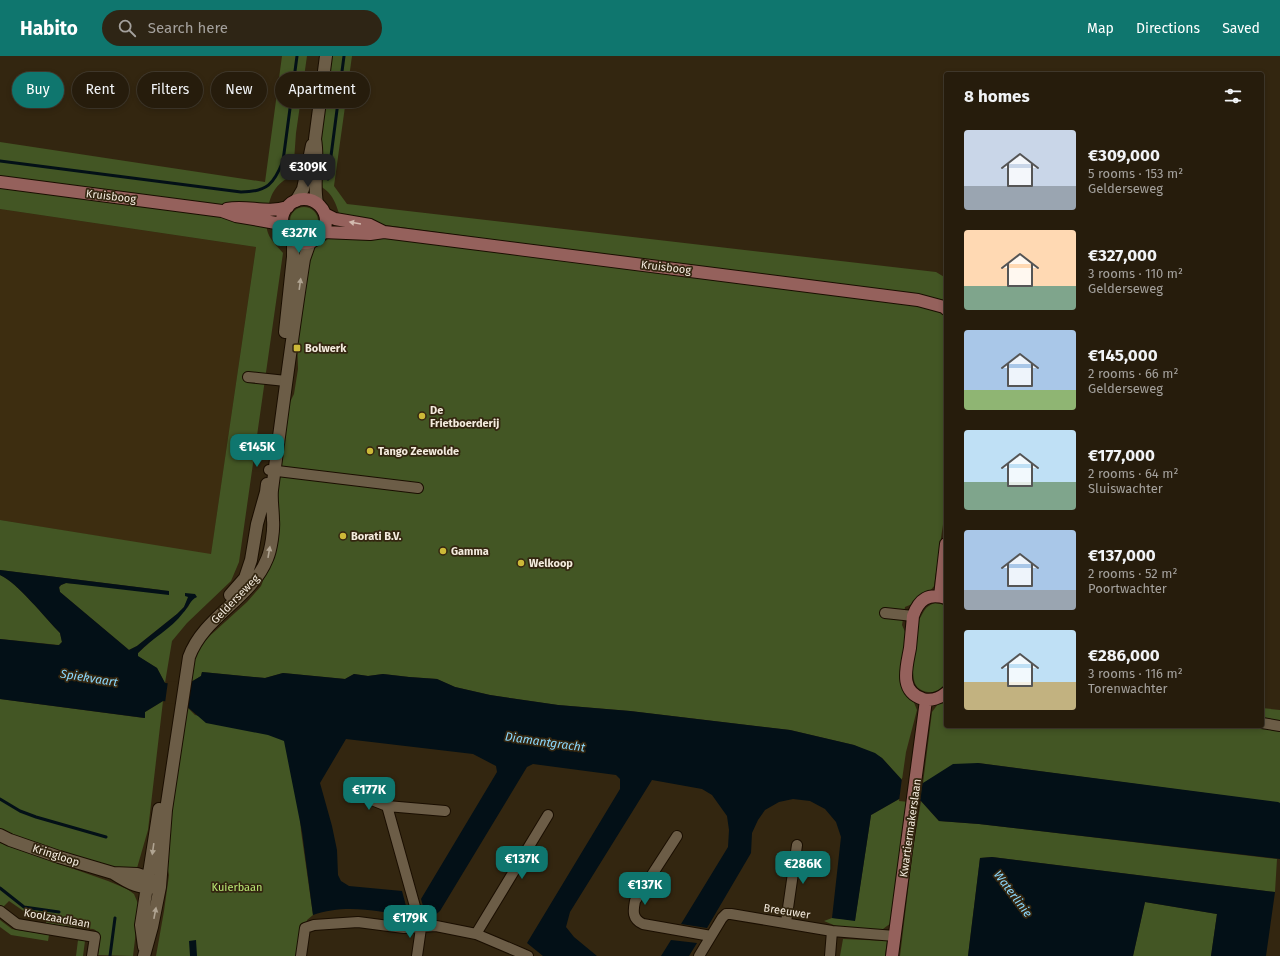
<!DOCTYPE html>
<html lang="en">
<head>
<meta charset="utf-8">
<style>
	:root { --surface:#261c0c; --page:#2e2515; --text:#f1f3f6; --muted:#a4a19d; --line:#423a2d; --accent:#0f766e }
	body { margin:0; font-family:"Fira Sans",sans-serif; background:var(--page); color:var(--text); height:100vh; display:flex; flex-direction:column; font-size:15px; white-space:nowrap }
	* { box-sizing:border-box; margin:0 }
	p { font-size:13px; color:var(--muted) }
	.icon { flex:none; width:22px; height:22px; fill:none; stroke:currentColor; stroke-width:2; stroke-linecap:round; stroke-linejoin:round }
	.map { position:relative; flex:1; overflow:hidden }
	.panel { position:absolute; left:944px; top:16px; width:320px; height:656px; display:flex; flex-direction:column; background:var(--surface); border-radius:4px; box-shadow:0 2px 6px #0003,0 0 0 1px var(--line) }
	.panel>* { flex:none }
	.top-card { position:absolute; left:12px; top:16px; width:380px; height:36px; display:flex; gap:8px }
	.price { position:absolute; translate:-50% -34px; padding:0 9px; border-radius:8px; background:var(--accent); color:#fff; font-size:13px; line-height:26px; filter:drop-shadow(0 1px 2px #0008) }
	.price::after { content:''; position:absolute; left:50%; top:24px; width:12px; height:9px; margin-left:-6px; background:inherit; clip-path:polygon(0 0,100% 0,50% 100%) }
	.price.selected { background:#222; color:#fff }
	ul { padding:0; list-style:none }
	li { display:flex; align-items:center; gap:12px; height:100px; padding:0 20px }
	li span { display:grid; place-items:center; flex:none; width:112px; height:80px; border-radius:4px; color:#555 }
	li>.icon { margin-inline-start:auto }
	span .icon { width:48px; height:48px; fill:#fffc; stroke-width:1 }
	li b { font-size:17px }
	h2 { display:flex; justify-content:space-between; align-items:center; height:48px; padding:0 20px; font-size:17px }
	.chip { padding:0 14px; border-radius:18px; background:var(--surface); box-shadow:0 2px 6px #0003,0 0 0 1px var(--line); font-size:14px; line-height:36px }
	.chip.selected { background:var(--accent); color:#fff }
	header { display:flex; align-items:center; gap:24px; box-sizing:border-box; height:56px; padding:0 20px; background:var(--accent); color:#fff }
	header strong { font-size:19px }
	nav { display:flex; gap:22px; margin-inline-start:auto; font-size:14px }
	.search { width:280px; height:36px; background:var(--page); display:flex; align-items:center; gap:10px; box-sizing:border-box; padding:0 14px; border-radius:22px; color:var(--muted); font-size:15px }
	.map>svg:first-child { display:block }
	.built { fill:#3d2d10 }
	.green { fill:#435624 }
	.water { fill:#031017 }
	.pier { fill:#332610 }
	.lines { fill:none; stroke-linecap:round; stroke-linejoin:round }
	.stream { stroke:#031017; stroke-width:3 }
	.minor-casing { stroke:#1a0e00; stroke-width:12 }
	.tertiary-casing { stroke:#1a0e00; stroke-width:14 }
	.secondary-casing { stroke:#1a0e00; stroke-width:14 }
	.minor { stroke:#6c5d47; stroke-width:10 }
	.tertiary { stroke:#6c5d47; stroke-width:12 }
	.secondary { stroke:#95615c; stroke-width:12 }
	.oneway { fill:#d3bbb0 }
	.oneway2 { fill:#b0a492 }
	.poi-dot { fill:#ccb938; stroke:#332610; stroke-width:1.5 }
	.labels { text-anchor:middle; stroke-width:3.5; stroke-linejoin:round; paint-order:stroke }
	.street-label { font-size:11px; fill:#f4ebde; stroke:#332610 }
	.poi-label { font-size:11px; font-weight:bold; fill:#f4ebde; stroke:#332610; text-anchor:start }
	.park-label { font-size:11px; fill:#bae774; stroke:#332610 }
	.water-label { font-size:12px; font-style:italic; fill:#8cd8fd; stroke:#332610 }
</style>
</head>
<body>
<header>
<strong>Habito</strong>
<div class="search"><svg class="icon" aria-label="search" viewBox="0 0 24 24"><circle cx="10" cy="10" r="6"/><path d="M15 15l6 6"/></svg>Search here</div>
<nav><a>Map</a><a>Directions</a><a>Saved</a></nav>
</header>
<div class="map">
<svg width="1280" height="900" viewBox="0 0 1280 900">
	<rect width="100%" height="100%" fill="#332610"/>
	<path class="built" d="M0,153L256,191L211,499L0,464Z"/>
	<path class="green" d="M282,0H307L296,77L293,119C274,129 270,138 267,159C266,165 266,171 268,177C271,185 278,191 283,197L239,506L231,525L187,567L172,585L165,627L157,612L137,600L138,597L188,551L192,543L189,541L184,551L177,558L137,590L129,594L60,536L59,532L61,529L66,527L169,535L0,514V464L211,498L256,191L0,153V86L265,126Z
		M331,0H352L334,130L347,148L936,216L946,222V250L920,241L363,166L340,160C335,145 332,136 318,129L320,86Z
		M290 165a14 14 0 1 1 28 0a14 14 0 1 1-28 0Z
		M332,179L387,181L919,247L946,257V448L934,530C929,538 914,548 905,551L902,569L906,578L913,644L917,654L906,696L902,724L882,702L854,689L790,674L630,655L558,649L490,639L455,631L437,623L409,621L383,618L368,620L354,618L345,623L283,617L265,622L202,616L201,620L186,629L192,596L247,546L261,530L269,509L276,440L290,346L294,338L298,313L297,279L310,193C319,190 325,186 332,179Z
		M0,519C17,526 46,563 60,577L62,586L59,589L0,583Z
		M935,547L941,548L946,550V623C944,630 940,635 933,636C925,637 915,633 914,624C913,620 914,616 911,612L917,566C924,559 922,551 935,547Z
		M0,643L144,662L145,656L163,645L148,774L137,812C116,813 96,807 76,801C50,793 25,784 0,773Z
		M946,643V670H1251L1280,674V747L978,707L923,727L932,656L938,648Z
		M184,648L195,659L294,682L301,775L313,859L307,864L301,900H156L164,855L169,819L164,796Z
		M1262,652L1280,654V665L1262,662Z
		M899,743L907,744L891,867L883,873L875,874L836,870L824,865L832,862L855,864L871,759Z
		M921,745L939,765L979,768L1277,803L1275,836L992,801L980,802L968,900H900L913,793Z
		M0,787L108,825L127,833L134,838L139,850L133,900L98,899C99,890 104,877 93,873L46,868V860L25,856L9,845L3,851L0,849Z
		M1145,846L1217,858L1211,900H1133Z
		M0,864L12,873L49,879L48,885L11,879L0,871Z
		M843,883L887,885L885,900H840Z
		M78,884L85,885L83,900H76Z"/>
	<path class="water" d="M0,514L169,535V539L66,527L61,529L59,531L60,536L129,594L137,590L177,558L184,551L188,541L185,540V537L195,538L197,541C190,544 188,552 183,557C171,573 152,582 138,597V600L157,612L165,627L186,629L201,620L202,616L265,622L283,617L345,623L354,618L368,620L383,618L409,621L437,623L455,631L490,639L558,649L630,655L790,674L854,689L875,697L882,702L902,724L923,727L953,708L978,707L1278,746L1280,747V803L979,768L939,765L921,745L899,743L871,759L855,865L832,862L841,781L836,766L825,753L810,745L793,743L779,746L765,754L758,764L752,777L751,797L707,872L681,868L728,791L729,774L727,760L712,739L702,733L652,724L570,856L566,871L574,881L597,900H543L527,887L620,733V723L616,719L533,708L527,711L440,855L434,860L426,861L421,843L497,716L496,710L473,698L346,683L320,727L332,770L337,794L338,819L341,825L349,830L402,835L409,861C378,854 343,848 313,859L302,776L284,685L268,679L206,667L184,648L163,645L145,656V662L0,643V583L56,589H59L62,586L60,577C46,563 17,526 0,519Z
		M992,801L1275,836L1266,900H1211L1217,858L1145,846L1133,900H968L980,802Z
		M196,884L197,900H190L189,885Z
		M671,884L697,887L689,900H661Z"/>
	<path class="pier" d="M168,625L186,627L183,649L165,647Z
		M902,722L923,724L920,747L899,745Z"/>
	<g class="lines">
		<path class="stream" d="M0,105L241,136C267,136 274,128 283,105L297,0
			M328,123L344,0
			M0,743L20,755L36,761L106,781
			M0,832L24,851L59,856
			M110,900L115,862"/>
		<g class="minor-casing">
			<path id="minor" d="M248,321L286,325
				M269,414L418,432
				M885,557L913,560
				M1262,667L1280,670
				M359,739L387,750
				M677,780L635,845C633,855 632,863 643,868L711,880
				M0,855L17,868L95,881L92,900
				M786,866L797,789
				M476,878L548,759
				M301,900L305,872L314,869L358,866L404,872L436,870L476,878L528,900
				M417,900L421,872L387,750L445,755
				M699,900L722,862L726,858H731L832,875L895,880
				M830,900L832,875"/>
		</g>
		<g class="tertiary-casing">
			<path id="tertiary" d="M296,145L303,133L312,89
				M317,147C313,126 319,104 315,83L326,0
				M285,276L293,201V183
				M230,539L245,522L251,504L257,468L266,436L267,428
				M0,779L10,784L59,801L113,817L137,818L149,822L160,831C139,833 130,828 113,817
				M144,891L141,869L159,753
				M144,900L152,871L160,831L166,754L189,601C204,560 251,543 267,503C271,494 274,474 273,464C273,454 271,444 272,434C282,357 292,280 304,203L310,186"/>
		</g>
		<g class="secondary-casing">
			<path id="secondary" d="M0,126L222,155L236,160L276,167L284,171
				M282 165a22 22 0 1 1 44 0a22 22 0 1 1-44 0Z
				M227,153C248,149 266,158 288,151
				M325,158L335,163L370,169L384,176
				M323,176L370,178L384,176L918,244L944,251L946,253
				M940,540L946,488
				M946,542C928,537 919,543 913,560C912,571 911,581 910,592C907,610 898,635 923,643C931,645 940,642 946,637
				M892,900L926,644"/>
		</g>
		<use href="#minor" class="minor"/>
		<use href="#tertiary" class="tertiary"/>
		<use href="#secondary" class="secondary"/>
	</g>
	<defs><path id="oneway-solid" d="M-6-.8H1V-3.2L6.5 0L1 3.2V.8H-6Z"/></defs>
	<use class="oneway" href="#oneway-solid" transform="translate(355 167) rotate(-170)"/>
	<g class="oneway2">
		<use href="#oneway-solid" transform="translate(300 228) rotate(-82)"/>
		<use href="#oneway-solid" transform="translate(269 496) rotate(-80)"/>
		<use href="#oneway-solid" transform="translate(153 793) rotate(98)"/>
		<use href="#oneway-solid" transform="translate(155 857) rotate(-79)"/>
	</g>
	<g class="poi-dot">
		<rect x="293" y="288" width="8" height="8" rx="2"/>
		<circle cx="422" cy="360" r="4"/>
		<circle cx="370" cy="395" r="4"/>
		<circle cx="343" cy="480" r="4"/>
		<circle cx="443" cy="495" r="4"/>
		<circle cx="521" cy="507" r="4"/>
	</g>
	<g class="labels">
		<g class="street-label">
			<text transform="translate(111 140) rotate(7)" y="4">Kruisboog</text>
			<text transform="translate(666 211) rotate(7)" y="4">Kruisboog</text>
			<text transform="translate(235 543) rotate(-46)" y="4">Gelderseweg</text>
			<text transform="translate(910 772) rotate(-82)" y="4">Kwartiermakerslaan</text>
			<text transform="translate(56 799) rotate(18)" y="4">Kringloop</text>
			<text transform="translate(787 855) rotate(9)" y="4">Breeuwer</text>
			<text transform="translate(57 862) rotate(10)" y="4">Koolzaadlaan</text>
		</g>
		<g class="poi-label">
			<text x="305" y="296">Bolwerk</text>
			<text x="430" y="358">De<tspan x="430" dy="13">Frietboerderij</tspan></text>
			<text x="378" y="399">Tango Zeewolde</text>
			<text x="351" y="484">Borati B.V.</text>
			<text x="451" y="499">Gamma</text>
			<text x="529" y="511">Welkoop</text>
		</g>
		<g class="park-label">
			<text x="237" y="835">Kuierbaan</text>
		</g>
		<g class="water-label">
			<text transform="translate(89 622) rotate(9)" y="4">Spiekvaart</text>
			<text transform="translate(545 686) rotate(8)" y="4">Diamantgracht</text>
			<text transform="translate(1013 838) rotate(53)" y="4">Waterlinie</text>
		</g>
	</g>
</svg>
<b class="price selected" style="left:308px;top:132px">€309K</b>
<b class="price" style="left:299px;top:198px">€327K</b>
<b class="price" style="left:257px;top:412px">€145K</b>
<b class="price" style="left:369px;top:755px">€177K</b>
<b class="price" style="left:522px;top:824px">€137K</b>
<b class="price" style="left:803px;top:829px">€286K</b>
<b class="price" style="left:645px;top:850px">€137K</b>
<b class="price" style="left:410px;top:883px">€179K</b>
<div class="top-card">
<a class="chip selected">Buy</a>
<a class="chip">Rent</a>
<a class="chip">Filters</a>
<a class="chip">New</a>
<a class="chip">Apartment</a>
</div>
<section class="panel">
<h2>8 homes<svg class="icon" aria-label="filters" viewBox="0 0 24 24"><path d="M4 7h16M4 17h16"/><circle cx="9" cy="7" r="2"/><circle cx="15" cy="17" r="2"/></svg></h2>
<ul>
<li><span style="background:linear-gradient(#c9d6e8 70%,#9aa5b1 0)"><svg class="icon" aria-label="home" viewBox="0 0 24 24"><path d="M3 11l9-7 9 7M6 9v11h12V9"/></svg></span><div><b>€309,000</b><p>5 rooms · 153 m²</p><p>Gelderseweg</p></div></li>
<li><span style="background:linear-gradient(#ffd9b3 70%,#7fa58c 0)"><svg class="icon" aria-label="home" viewBox="0 0 24 24"><path d="M3 11l9-7 9 7M6 9v11h12V9"/></svg></span><div><b>€327,000</b><p>3 rooms · 110 m²</p><p>Gelderseweg</p></div></li>
<li><span style="background:linear-gradient(#a9c7e8 75%,#8fb573 0)"><svg class="icon" aria-label="home" viewBox="0 0 24 24"><path d="M3 11l9-7 9 7M6 9v11h12V9"/></svg></span><div><b>€145,000</b><p>2 rooms · 66 m²</p><p>Gelderseweg</p></div></li>
<li><span style="background:linear-gradient(#bfe0f5 65%,#7fa58c 0)"><svg class="icon" aria-label="home" viewBox="0 0 24 24"><path d="M3 11l9-7 9 7M6 9v11h12V9"/></svg></span><div><b>€177,000</b><p>2 rooms · 64 m²</p><p>Sluiswachter</p></div></li>
<li><span style="background:linear-gradient(#a9c7e8 75%,#9aa5b1 0)"><svg class="icon" aria-label="home" viewBox="0 0 24 24"><path d="M3 11l9-7 9 7M6 9v11h12V9"/></svg></span><div><b>€137,000</b><p>2 rooms · 52 m²</p><p>Poortwachter</p></div></li>
<li><span style="background:linear-gradient(#bfe0f5 65%,#c2b280 0)"><svg class="icon" aria-label="home" viewBox="0 0 24 24"><path d="M3 11l9-7 9 7M6 9v11h12V9"/></svg></span><div><b>€286,000</b><p>3 rooms · 116 m²</p><p>Torenwachter</p></div></li>
</ul>
</section>
</div>
</body>
</html>
